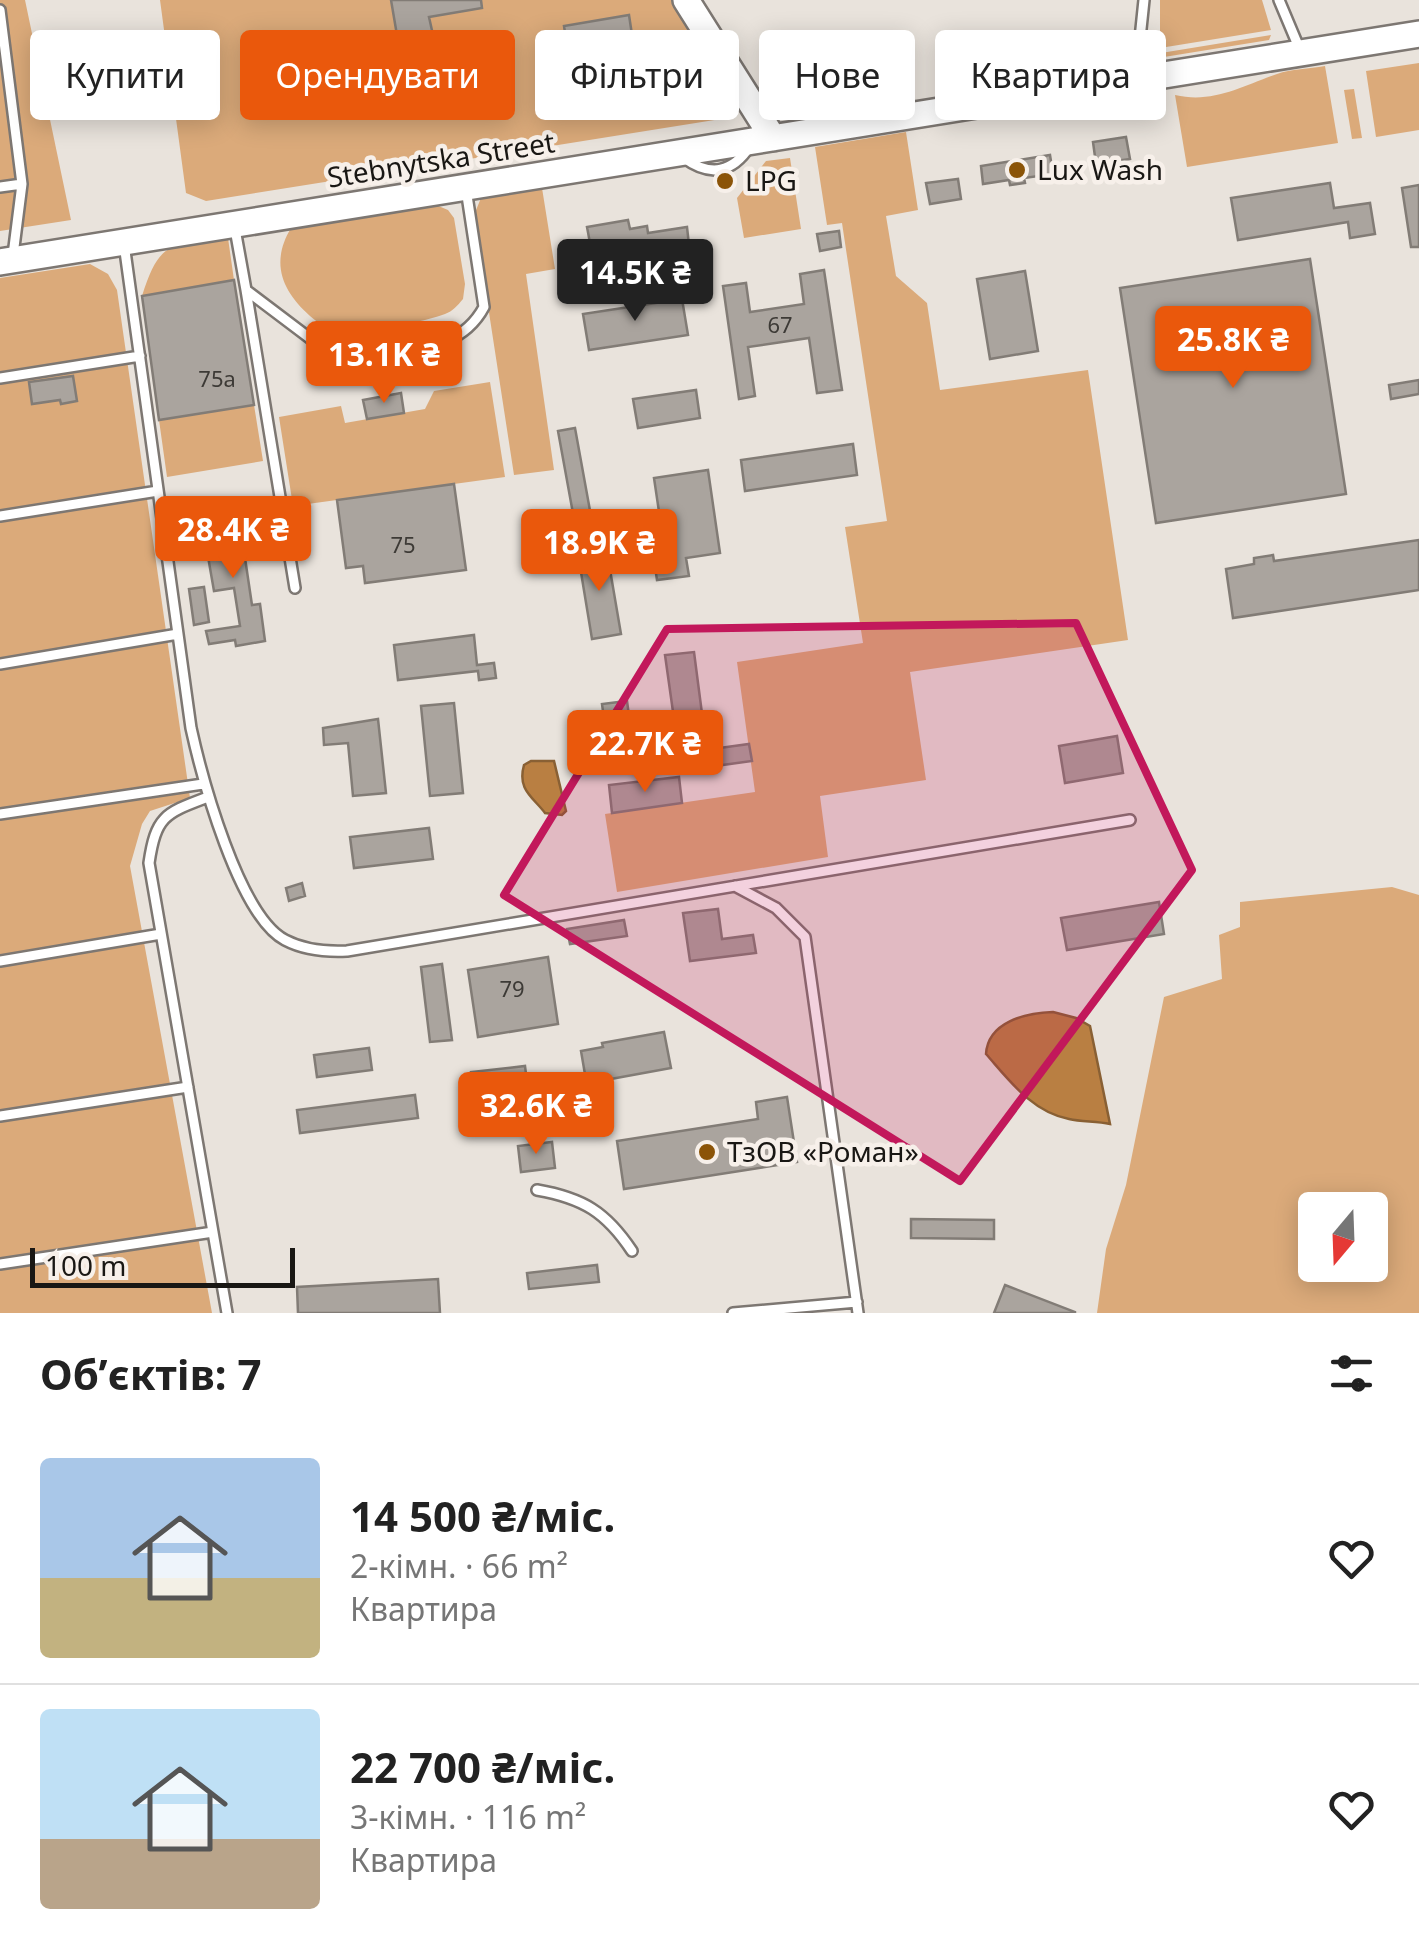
<!DOCTYPE html>
<html lang="uk">
<head>
<meta charset="utf-8">
<style>
	:root { --surface:#fff; --page:#f6f6f6; --text:#222; --muted:#767676; --line:#e0e0e0; --accent:#ea580c }
	body { margin:0; font-family:"Noto Sans",sans-serif; background:var(--page); color:var(--text); height:100vh; display:flex; flex-direction:column; font-size:38px; white-space:nowrap }
	* { box-sizing:border-box; margin:0 }
	p { font-size:32px; color:var(--muted) }
	.icon { flex:none; width:55px; height:55px; fill:none; stroke:currentColor; stroke-width:2; stroke-linecap:round; stroke-linejoin:round }
	.map { position:relative; height:1313px; overflow:hidden }
	.details { display:flex; flex-direction:column; background:var(--surface); flex:1 }
	.details>* { flex:none }
	.guide { position:absolute; left:30px; top:30px; width:1360px; height:90px; display:flex; gap:20px }
	.needle { width:65px; rotate:199deg }
	.tools { position:absolute; left:1298px; top:1192px; display:grid; gap:20px }
	.tools a { display:grid; place-items:center; width:90px; height:90px; border-radius:10px; background:var(--surface); box-shadow:0 5px 25px #0003; font-size:50px }
	.scale { position:absolute; left:30px; bottom:25px; width:265px; box-sizing:border-box; padding-left:10px; border:5px solid #191714; border-top:0; font-size:28px; line-height:35px; white-space:nowrap; color:#191714; -webkit-text-stroke:8px #f7f0ea; paint-order:stroke }
	.price { position:absolute; translate:-50% -85px; padding:0 22px; border-radius:10px; background:var(--accent); color:#fff; font-size:32px; line-height:65px; filter:drop-shadow(0 2px 5px #0008) }
	.price::after { content:''; position:absolute; left:50%; top:60px; width:30px; height:22px; margin-left:-15px; background:inherit; clip-path:polygon(0 0,100% 0,50% 100%) }
	.price.current { background:#222; color:#fff }
	ul { padding:0; list-style:none }
	li { display:flex; align-items:center; gap:30px; height:250px; padding:0 40px }
	li+li { border-top:2px solid var(--line) }
	li span { display:grid; place-items:center; flex:none; width:280px; height:200px; border-radius:10px; color:#555 }
	li>.icon { margin-inline-start:auto }
	span .icon { width:120px; height:120px; fill:#fffc; stroke-width:1 }
	li b { font-size:42px }
	h2 { display:flex; justify-content:space-between; align-items:center; height:120px; padding:0 40px; font-size:42px }
	.chip { padding:0 35px; border-radius:10px; background:var(--surface); box-shadow:0 5px 25px #0003; font-size:35px; line-height:90px }
	.chip.current { background:var(--accent); color:#fff }
	.map>svg:first-child { display:block }
	.green { fill:#dbaa7a; fill-rule:evenodd }
	.water { fill:#b97f42; stroke:#896034; stroke-width:2.5 }
	.building { fill:#aaa49e; stroke:#827c76; stroke-width:2.5 }
	.lines { fill:none; stroke-linecap:round; stroke-linejoin:round }
	.lane-casing { stroke:#7d7772; stroke-width:14 }
	.secondary-casing { stroke:#7d7772; stroke-width:30 }
	.lane { stroke:#fff; stroke-width:9 }
	.secondary { stroke:#fff; stroke-width:25 }
	.marked { fill:#c2185b; fill-opacity:0.2; stroke:#c2185b; stroke-width:8; stroke-linejoin:round }
	.poi-dot { fill:#8b5408; stroke:#f7f0ea; stroke-width:4 }
	.labels { text-anchor:middle; stroke-width:9; stroke-linejoin:round; paint-order:stroke }
	.number-label { font-size:22px; fill:#3d3a36 }
	.street-label { font-size:28px; fill:#191714; stroke:#f7f0ea }
	.poi-label { font-size:28px; fill:#191714; stroke:#f7f0ea; text-anchor:start }
</style>
</head>
<body>
<div class="map">
<svg width="1419" height="1313" viewBox="0 0 1419 1313">
	<rect width="100%" height="100%" fill="#e9e3dc"/>
	<path class="green" d="M0,0H25L71,220L0,231Z
		M160,0H674L738,99L727,118L206,201L186,193Z
		M1160,0H1262L1271,30L1160,48Z
		M1271,35L1269,40L1164,57L1161,53Z
		M1419,63V130L1376,137L1366,71Z
		M1325,66L1338,143L1187,167L1175,95C1213,104 1242,86 1277,74C1291,69 1309,69 1325,66Z
		M1354,89L1362,138L1352,139L1344,90Z
		M906,132L918,210L886,216L896,276L927,303L940,390L1088,370L1128,640L910,672L926,780L820,796L828,857L617,892L605,814L755,792L737,662L863,643L845,527L887,521L842,223L827,225L815,147Z
		M790,158L801,229L744,238L737,198L766,161Z
		M542,188L555,269L526,274L554,470L514,475L474,215L481,198Z
		M436,205L448,210L454,218L465,284L463,299C457,306 453,311 445,314C429,321 362,333 345,333C333,333 319,324 310,316C282,291 270,263 291,228Z
		M228,238L234,280L142,296C161,236 171,248 228,238Z
		M90,264L108,274L117,290L190,798L150,811L142,824L130,866L212,1313H0V278Z
		M490,382L505,477L293,506L279,417L341,406L345,423L425,409L434,391Z
		M254,405L263,461L167,477L159,420Z
		M1392,887L1419,895V1313H1097L1106,1249L1126,1185L1164,997L1222,979L1219,935L1240,927V902ZM1370,1210V1265H1315V1210Z"/>
	<path class="water" d="M531,761H554L566,811L562,815L545,813C533,797 517,790 524,765Z
		M1053,1012L1076,1018L1090,1026L1110,1124C1096,1121 1082,1122 1069,1119C1032,1112 1009,1080 986,1054C988,1022 1025,1013 1053,1012Z"/>
	<path class="building" d="M391,0H481L482,8L429,17L433,35L398,41Z
		M629,15L634,48L569,59L564,26Z
		M1126,137L1130,159L1096,164L1093,142Z
		M1050,155L1053,174L1024,178L1025,183L1010,185L1009,180L983,184L981,166Z
		M958,179L961,199L930,204L926,183Z
		M1330,183L1334,208L1370,203L1375,234L1350,238L1348,222L1238,240L1231,198Z
		M1419,185V247H1411L1402,188Z
		M628,220L630,229L647,226L648,233L687,227L689,245L593,259L587,227Z
		M839,231L841,247L820,251L817,234Z
		M1310,259L1346,494L1156,523L1120,288Z
		M824,270L842,390L817,393L809,338L748,347L755,396L739,399L723,286L746,283L750,312L804,304L800,274Z
		M1025,271L1038,351L990,359L977,279Z
		M234,280L254,405L159,420L142,296Z
		M682,299L688,335L589,350L583,314Z
		M73,376L77,401L61,404L60,400L32,404L29,382Z
		M1419,380V394L1391,399L1389,385Z
		M696,390L700,418L638,428L633,399Z
		M401,393L404,413L367,419L363,400Z
		M575,428L591,516L574,519L558,431Z
		M853,444L857,475L745,491L741,460Z
		M708,470L720,553L686,558L689,576L657,580L650,534L662,532L654,478Z
		M454,484L466,570L365,583L363,566L346,568L337,500Z
		M238,511L252,605L260,604L265,641L236,646L235,640L209,644L206,631L240,626L234,588L214,591L206,545L216,544L211,515Z
		M1419,540V590L1233,618L1226,569L1254,564V558L1273,555L1274,561Z
		M592,545L595,560L608,558L621,634L592,639L577,548Z
		M204,587L209,622L194,625L189,589Z
		M474,635L477,665L494,663L496,678L479,680L478,671L398,680L394,645Z
		M694,652L704,729L676,733L665,655Z
		M627,701L630,723L605,726L602,704Z
		M454,703L463,793L430,796L421,706Z
		M378,719L386,793L353,796L348,743L324,745L323,728Z
		M1117,736L1123,773L1065,783L1059,746Z
		M749,744L752,761L715,766L712,749Z
		M679,777L682,803L612,813L609,785Z
		M429,828L433,859L354,868L350,837Z
		M302,883L305,896L289,901L286,888Z
		M1159,902L1164,934L1067,950L1061,918Z
		M718,909L722,939L753,935L756,953L690,961L683,913Z
		M624,920L627,936L570,944L567,929Z
		M548,957L558,1024L478,1037L468,970Z
		M442,964L452,1040L430,1042L421,967Z
		M664,1032L671,1068L600,1081L601,1084L587,1086L581,1051L603,1047L602,1043Z
		M369,1048L372,1070L317,1077L314,1055Z
		M525,1066L528,1090L474,1096L471,1072Z
		M415,1095L418,1118L300,1133L297,1110Z
		M787,1097L797,1162L624,1189L617,1141L758,1119L756,1102Z
		M552,1142L555,1168L521,1172L518,1146Z
		M911,1219L994,1220V1239L911,1238Z
		M597,1265L599,1282L529,1289L527,1273Z
		M438,1279L440,1313H298L297,1287Z
		M1005,1285L1075,1312V1313H994Z"/>
	<g class="lines">
		<g class="lane-casing">
			<path id="lane" d="M1279,0L1300,50
				M0,10L22,184L13,255
				M1136,77L1144,0
				M684,158C711,178 733,172 750,146
				M0,187L22,184
				M235,229L246,290L332,355L351,360L365,359C410,349 460,352 484,307L466,189
				M124,244L191,728C202,778 239,916 285,940C304,950 326,952 347,951L1130,820
				M246,290L295,588
				M0,378L140,356
				M0,516L158,491
				M0,664L178,634
				M208,797C166,813 156,815 149,863L227,1313
				M0,814L203,784
				M735,886L776,908L805,937L858,1313
				M0,961L161,934
				M0,1116L188,1087
				M537,1190C583,1198 606,1212 632,1251
				M0,1264L213,1232
				M733,1313L857,1302"/>
		</g>
		<g class="secondary-casing">
			<path id="secondary" d="M686,0L773,138
				M0,262L1419,34"/>
		</g>
		<use href="#lane" class="lane"/>
		<use href="#secondary" class="secondary"/>
	</g>
	<path class="marked" d="M1076,623L1192,870L960,1181L504,895L667,629Z"/>
	<g class="poi-dot">
		<circle cx="1017" cy="170" r="10"/>
		<circle cx="725" cy="181" r="10"/>
		<circle cx="707" cy="1152" r="10"/>
	</g>
	<g class="labels">
		<g class="number-label">
			<text x="780" y="333">67</text>
			<text x="217" y="387">75а</text>
			<text x="403" y="553">75</text>
			<text x="512" y="997">79</text>
		</g>
		<g class="street-label">
			<text transform="translate(441 160) rotate(-9)" y="10">Stebnytska Street</text>
		</g>
		<g class="poi-label">
			<text x="1037" y="180">Lux Wash</text>
			<text x="745" y="191">LPG</text>
			<text x="727" y="1162">ТзОВ «Роман»</text>
		</g>
	</g>
</svg>
<div class="tools">
<a><svg class="needle" viewBox="-14 -14 28 28"><path d="M0-13l5 13h-10z" fill="#e53935"/><path d="M0 13l5-13h-10z" fill="#767676"/></svg></a>
</div>
<div class="scale">100 m</div>
<b class="price current" style="left:635px;top:324px">14.5K ₴</b>
<b class="price" style="left:1233px;top:391px">25.8K ₴</b>
<b class="price" style="left:384px;top:406px">13.1K ₴</b>
<b class="price" style="left:233px;top:581px">28.4K ₴</b>
<b class="price" style="left:599px;top:594px">18.9K ₴</b>
<b class="price" style="left:645px;top:795px">22.7K ₴</b>
<b class="price" style="left:536px;top:1157px">32.6K ₴</b>
<div class="guide">
<a class="chip">Купити</a>
<a class="chip current">Орендувати</a>
<a class="chip">Фільтри</a>
<a class="chip">Нове</a>
<a class="chip">Квартира</a>
</div>
</div>
<section class="details">
<h2>Об’єктів: 7<svg class="icon" aria-label="filters" viewBox="0 0 24 24"><path d="M4 7h16M4 17h16"/><circle cx="9" cy="7" r="2"/><circle cx="15" cy="17" r="2"/></svg></h2>
<ul>
<li><span style="background:linear-gradient(#a9c7e8 60%,#c2b280 0)"><svg class="icon" aria-label="home" viewBox="0 0 24 24"><path d="M3 11l9-7 9 7M6 9v11h12V9"/></svg></span><div><b>14 500 ₴/міс.</b><p>2-кімн. · 66 m²</p><p>Квартира</p></div><svg class="icon" aria-label="heart" viewBox="0 0 24 24"><path d="M12 20l-8-8c-3-5 5-10 8-4 3-6 11-1 8 4z"/></svg></li>
<li><span style="background:linear-gradient(#bfe0f5 65%,#b9a48a 0)"><svg class="icon" aria-label="home" viewBox="0 0 24 24"><path d="M3 11l9-7 9 7M6 9v11h12V9"/></svg></span><div><b>22 700 ₴/міс.</b><p>3-кімн. · 116 m²</p><p>Квартира</p></div><svg class="icon" aria-label="heart" viewBox="0 0 24 24"><path d="M12 20l-8-8c-3-5 5-10 8-4 3-6 11-1 8 4z"/></svg></li>
</ul>
</section>
</body>
</html>
